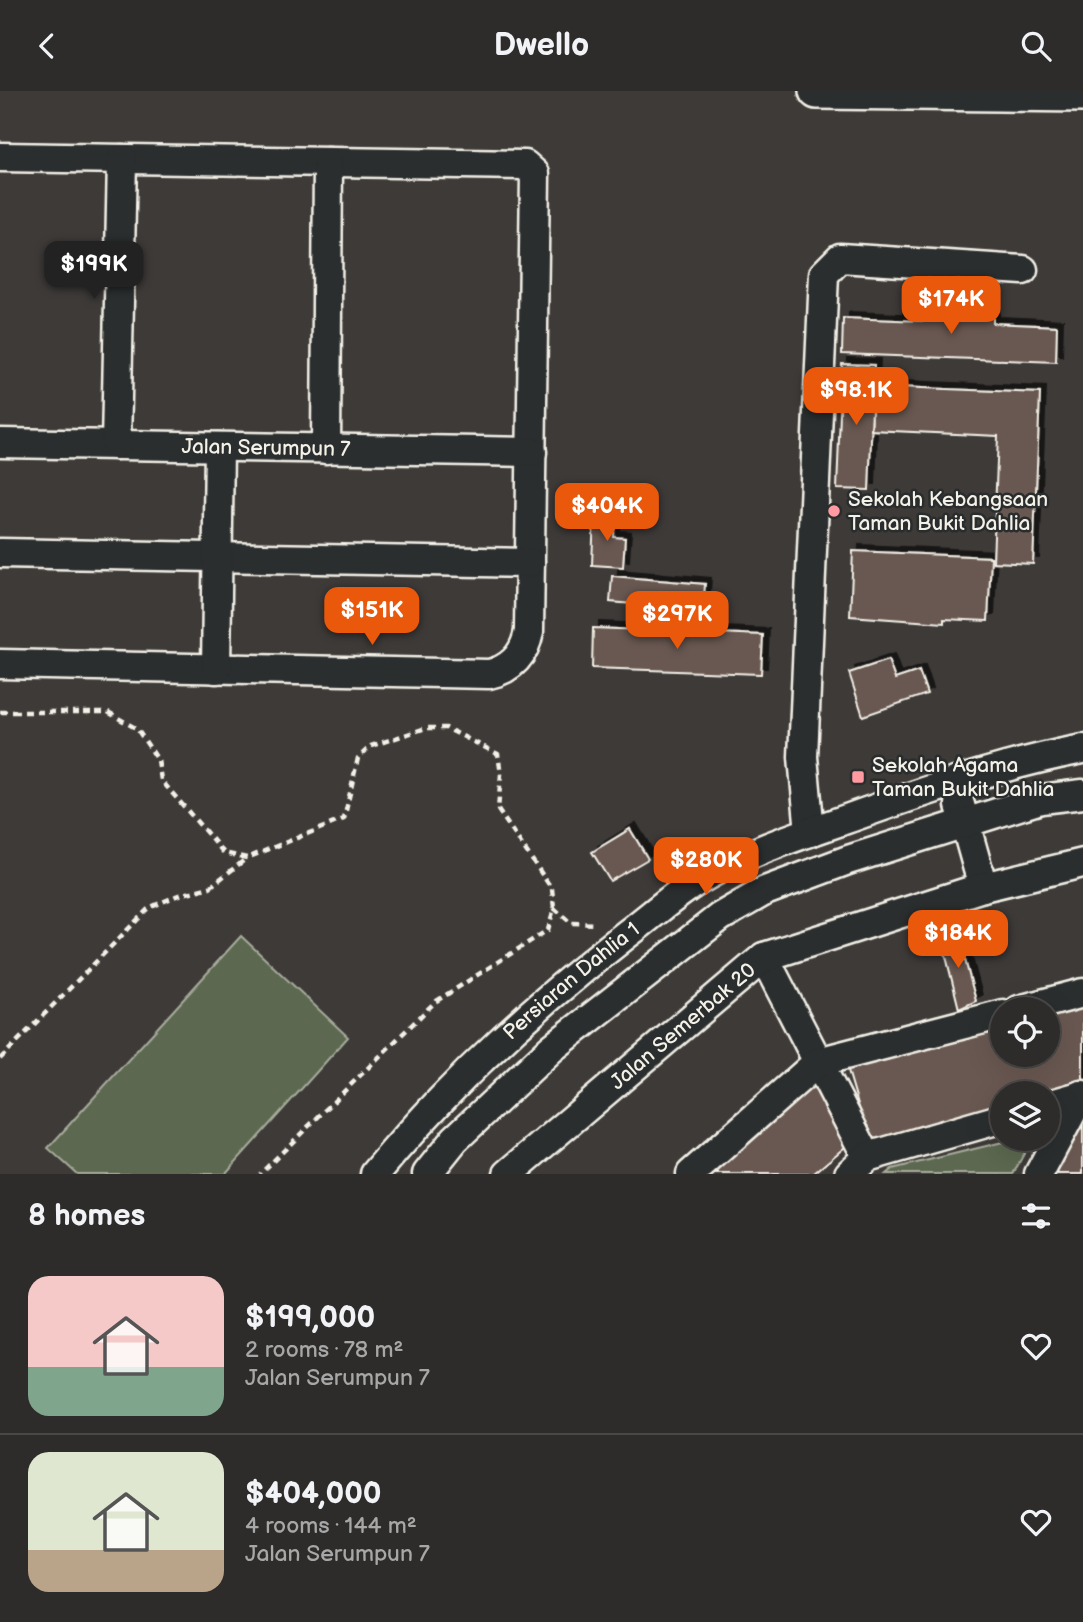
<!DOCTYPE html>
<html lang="en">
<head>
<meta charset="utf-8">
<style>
	:root { --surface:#2e2c2a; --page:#363432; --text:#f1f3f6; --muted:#a7a7a8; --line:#494847; --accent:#ea580c }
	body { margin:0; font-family:"Balsamiq Sans",sans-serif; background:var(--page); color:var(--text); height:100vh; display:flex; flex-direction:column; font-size:26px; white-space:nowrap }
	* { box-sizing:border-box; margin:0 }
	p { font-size:23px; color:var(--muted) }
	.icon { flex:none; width:38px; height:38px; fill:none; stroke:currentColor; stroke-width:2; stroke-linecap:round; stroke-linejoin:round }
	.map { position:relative; height:1083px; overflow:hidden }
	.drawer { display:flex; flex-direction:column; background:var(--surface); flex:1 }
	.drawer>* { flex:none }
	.tools { position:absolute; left:990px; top:906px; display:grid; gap:14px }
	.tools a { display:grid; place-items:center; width:70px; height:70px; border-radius:50%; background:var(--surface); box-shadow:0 7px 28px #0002,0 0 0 2px var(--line); font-size:35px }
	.price { position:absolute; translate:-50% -60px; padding:0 16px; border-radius:14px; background:var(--accent); color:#fff; font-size:23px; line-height:46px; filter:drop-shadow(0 2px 4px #0008) }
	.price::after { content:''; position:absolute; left:50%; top:42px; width:21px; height:16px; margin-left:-10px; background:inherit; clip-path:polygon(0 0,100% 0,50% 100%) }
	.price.current { background:#222; color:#fff }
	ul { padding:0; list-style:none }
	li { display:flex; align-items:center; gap:21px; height:175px; padding:0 28px }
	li+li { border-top:2px solid var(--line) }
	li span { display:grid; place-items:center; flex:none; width:196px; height:140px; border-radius:21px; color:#555 }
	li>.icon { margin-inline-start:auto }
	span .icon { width:84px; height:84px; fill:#fffc; stroke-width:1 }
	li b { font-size:30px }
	h2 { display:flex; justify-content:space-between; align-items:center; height:84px; padding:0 28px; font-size:30px }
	header { display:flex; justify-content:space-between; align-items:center; height:91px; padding:0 28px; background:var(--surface); font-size:32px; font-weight:800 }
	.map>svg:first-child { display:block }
	.green { fill:#5c6850; stroke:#a8ac9c; stroke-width:2 }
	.building { fill:#695951; stroke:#f4f1e8; stroke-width:2; filter:url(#shadow) }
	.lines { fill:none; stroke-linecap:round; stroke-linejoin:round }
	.minor-casing { stroke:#f4f1e8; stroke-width:33 }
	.major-casing { stroke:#f4f1e8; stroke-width:40 }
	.path { stroke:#f4f1e8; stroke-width:4.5; stroke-dasharray:7 5; stroke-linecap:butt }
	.minor { stroke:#2a2d2e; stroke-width:28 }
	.major { stroke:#2a2d2e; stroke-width:35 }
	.poi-dot { fill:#ff9aa2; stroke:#2a2d2e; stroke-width:2.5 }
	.labels { text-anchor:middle; stroke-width:5; stroke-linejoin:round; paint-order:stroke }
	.street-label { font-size:21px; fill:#f4f1e8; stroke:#2a2d2e }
	.poi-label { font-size:21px; fill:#f4f1e8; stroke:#2a2d2e; text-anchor:start }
</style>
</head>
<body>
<header><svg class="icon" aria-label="back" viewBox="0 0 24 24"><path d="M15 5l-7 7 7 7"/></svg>Dwello<svg class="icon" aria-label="search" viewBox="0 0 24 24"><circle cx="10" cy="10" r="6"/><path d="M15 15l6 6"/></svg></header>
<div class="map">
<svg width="1083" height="1083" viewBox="0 0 1083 1083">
	<defs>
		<filter id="shadow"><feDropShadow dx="6" dy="-6" stdDeviation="0" flood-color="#0009"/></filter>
	</defs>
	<rect width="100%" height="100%" fill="#3d3a38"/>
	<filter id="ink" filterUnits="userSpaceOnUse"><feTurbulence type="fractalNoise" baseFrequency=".0143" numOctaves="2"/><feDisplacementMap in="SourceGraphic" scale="14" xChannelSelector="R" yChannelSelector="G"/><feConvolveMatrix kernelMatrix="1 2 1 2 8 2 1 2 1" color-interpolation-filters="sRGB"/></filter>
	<g filter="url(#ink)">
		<path class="green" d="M241,845L348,946L225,1083H77L48,1057Z
			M1015,1048H1032L1013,1083H886L892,1078Z"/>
		<path class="building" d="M923,211L993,214V232L1057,235L1056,271L842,263L843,227L922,230Z
			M842,273L874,274L869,399L837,398Z
			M873,295L1040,302L1033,473L993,471L998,345L871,339Z
			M594,423L615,424L614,446L625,447L623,476L592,474Z
			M853,460L991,466L988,530L944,528V532L850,525Z
			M612,485L705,493L703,519L684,517L683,523L632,519L633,513L610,511Z
			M593,537L763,544L761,583L592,577Z
			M888,569L895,588L919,580L927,603L863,625L849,582Z
			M630,738L648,768L610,790L592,761Z
			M957,839L976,910L959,918L941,845Z
			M1083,911V994L1048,1003H1003V1018L871,1057L847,976L1003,933V964H1048V921Z
			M817,987L851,1051L813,1083H705Z
			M1083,1030V1083H1054Z"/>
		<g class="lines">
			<g class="minor-casing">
				<g id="minor">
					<path d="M0,66L525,74L535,83L529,540C525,563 512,578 489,583L0,573"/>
					<path id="s1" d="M0,352L532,361"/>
					<path d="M116,354L122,68"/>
					<path d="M326,358L328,71"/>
					<path d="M0,462L530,472"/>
					<path d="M216,578L219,356"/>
					<path d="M960,714L983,796"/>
					<path d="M810,741L803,666L824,183L840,167L1023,179"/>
					<path d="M764,866L867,1066"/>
					<path d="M1019,919L1083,902"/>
					<path d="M1048,1014L1083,1004"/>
					<path id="s2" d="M375,1083C450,992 534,915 627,843C651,825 674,804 699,789C748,760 802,744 855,725C931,698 1004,673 1083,658"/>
					<path d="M427,1083L455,1048L552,957L720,826L765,800L848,769L1041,708L1083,703"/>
					<path id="s3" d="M508,1083L764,866L983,796L1083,772"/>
					<path d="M691,1083L818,971L1003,923"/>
					<path d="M849,1083L867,1066L1003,1027"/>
					<path d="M1039,1083L1081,1004"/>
				</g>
			</g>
			<g class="major-casing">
				<path id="major" d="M817,0L1083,3"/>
			</g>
			<path class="path" d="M0,621H108L137,638L158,669L161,689L224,762L247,767L344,728L358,667L371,655L426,637H446L498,663L501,683L498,719L552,798L554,817L548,839L435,911L260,1083
				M554,817L571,832L596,833
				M0,968L149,817L176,805L210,796L247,767"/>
			<use href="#minor" class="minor"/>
			<use href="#major" class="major"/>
		</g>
	</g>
	<g class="poi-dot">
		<circle cx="834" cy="420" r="7"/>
		<rect x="851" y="679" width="14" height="14" rx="3.5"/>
	</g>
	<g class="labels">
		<g class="street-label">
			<text dy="7" stroke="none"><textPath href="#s1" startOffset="266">Jalan Serumpun 7</textPath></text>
			<text dy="7" stroke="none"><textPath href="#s2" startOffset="276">Persiaran Dahlia 1</textPath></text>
			<text dy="7" stroke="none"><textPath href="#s3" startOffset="229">Jalan Semerbak 20</textPath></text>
		</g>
		<g class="poi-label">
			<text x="848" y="415">Sekolah Kebangsaan<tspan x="848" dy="24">Taman Bukit Dahlia</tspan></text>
			<text x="872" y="681">Sekolah Agama<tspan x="872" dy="24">Taman Bukit Dahlia</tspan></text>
		</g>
	</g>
</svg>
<div class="tools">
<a><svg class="icon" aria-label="locate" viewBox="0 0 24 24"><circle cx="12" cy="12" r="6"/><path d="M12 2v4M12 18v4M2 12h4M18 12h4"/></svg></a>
<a><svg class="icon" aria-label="layers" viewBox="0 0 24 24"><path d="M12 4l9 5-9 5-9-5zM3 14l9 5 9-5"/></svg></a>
</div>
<b class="price current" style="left:94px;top:210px">$199K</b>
<b class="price" style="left:951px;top:245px">$174K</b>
<b class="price" style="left:856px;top:336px">$98.1K</b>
<b class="price" style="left:607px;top:452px">$404K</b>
<b class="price" style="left:372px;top:556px">$151K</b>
<b class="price" style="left:677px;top:560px">$297K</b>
<b class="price" style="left:706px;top:806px">$280K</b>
<b class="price" style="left:958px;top:879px">$184K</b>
</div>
<section class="drawer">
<h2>8 homes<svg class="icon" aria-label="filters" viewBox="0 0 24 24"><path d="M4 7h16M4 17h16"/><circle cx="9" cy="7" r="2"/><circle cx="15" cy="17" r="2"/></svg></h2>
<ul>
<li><span style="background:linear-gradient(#f6c9c9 65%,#7fa58c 0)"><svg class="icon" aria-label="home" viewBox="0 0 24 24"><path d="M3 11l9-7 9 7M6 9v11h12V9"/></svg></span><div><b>$199,000</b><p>2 rooms · 78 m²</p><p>Jalan Serumpun 7</p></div><svg class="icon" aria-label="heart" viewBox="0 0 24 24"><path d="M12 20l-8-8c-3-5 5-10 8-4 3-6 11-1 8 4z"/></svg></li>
<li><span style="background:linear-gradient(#dfe7d0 70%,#b9a48a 0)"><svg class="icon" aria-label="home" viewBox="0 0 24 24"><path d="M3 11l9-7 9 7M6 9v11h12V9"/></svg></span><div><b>$404,000</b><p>4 rooms · 144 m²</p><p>Jalan Serumpun 7</p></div><svg class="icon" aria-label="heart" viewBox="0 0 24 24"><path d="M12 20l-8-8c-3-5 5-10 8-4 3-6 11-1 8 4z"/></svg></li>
</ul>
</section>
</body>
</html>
